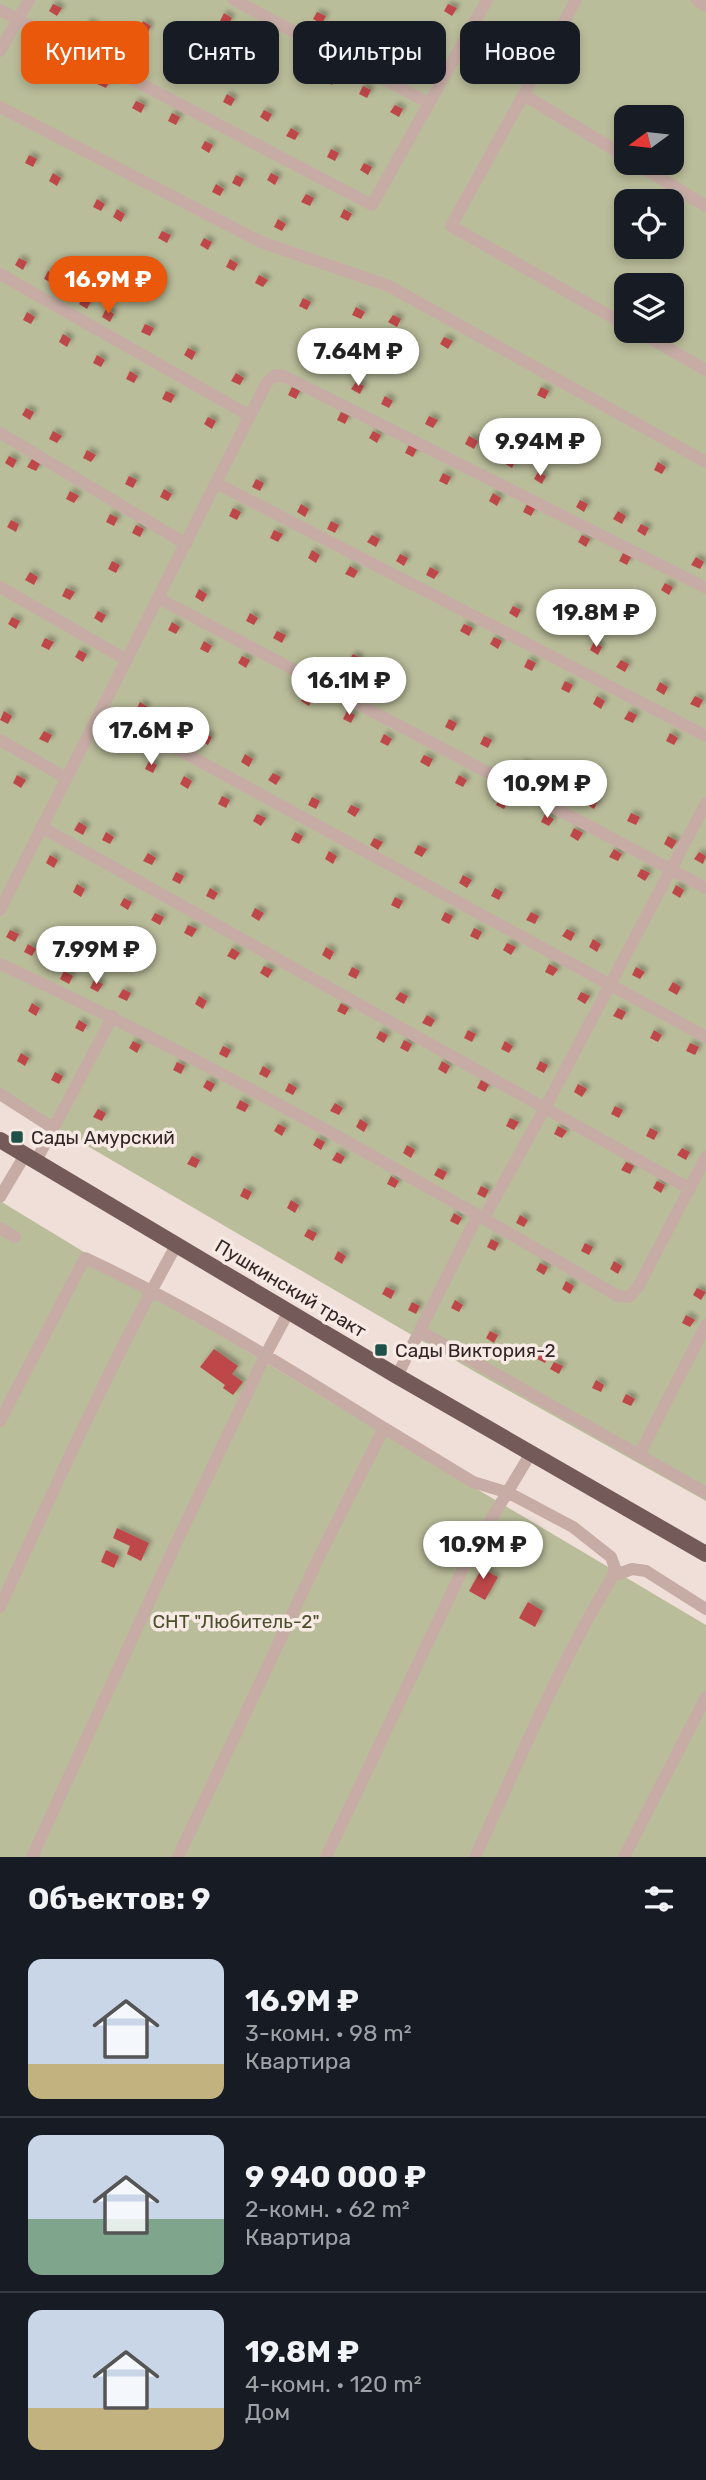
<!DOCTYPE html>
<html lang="ru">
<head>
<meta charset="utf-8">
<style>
	:root { --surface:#171b24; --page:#20242c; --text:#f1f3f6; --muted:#9ea1a6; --line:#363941; --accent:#ea580c }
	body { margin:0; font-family:Rubik,sans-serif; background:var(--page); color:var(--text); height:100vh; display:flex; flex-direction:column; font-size:26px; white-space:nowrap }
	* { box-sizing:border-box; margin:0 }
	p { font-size:23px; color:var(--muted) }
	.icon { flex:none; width:38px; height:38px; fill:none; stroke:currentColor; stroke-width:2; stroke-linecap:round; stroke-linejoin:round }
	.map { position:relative; height:1857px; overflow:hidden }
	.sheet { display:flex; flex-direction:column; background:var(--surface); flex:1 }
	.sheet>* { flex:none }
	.hud { position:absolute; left:21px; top:21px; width:665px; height:63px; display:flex; gap:14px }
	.needle { width:46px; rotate:255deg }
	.buttons { position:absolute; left:614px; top:105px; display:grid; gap:14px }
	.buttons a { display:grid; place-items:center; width:70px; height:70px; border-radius:14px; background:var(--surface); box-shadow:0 4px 10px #0003; font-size:35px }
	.price { position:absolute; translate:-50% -60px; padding:0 16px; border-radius:24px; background:#fff; color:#222; font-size:23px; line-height:46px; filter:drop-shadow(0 2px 4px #0008) }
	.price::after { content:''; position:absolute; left:50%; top:42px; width:21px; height:16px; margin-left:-10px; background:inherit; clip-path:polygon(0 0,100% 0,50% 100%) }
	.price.active { background:var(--accent); color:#fff }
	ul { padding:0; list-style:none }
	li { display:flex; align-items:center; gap:21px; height:175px; padding:0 28px }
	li+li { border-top:2px solid var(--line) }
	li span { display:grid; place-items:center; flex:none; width:196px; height:140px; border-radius:14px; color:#555 }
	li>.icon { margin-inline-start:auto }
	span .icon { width:84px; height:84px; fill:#fffc; stroke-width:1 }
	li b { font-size:30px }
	h2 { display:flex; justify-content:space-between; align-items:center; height:84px; padding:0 28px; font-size:30px }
	.chip { padding:0 24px; border-radius:14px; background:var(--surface); box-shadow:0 4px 10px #0003; font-size:24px; line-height:63px }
	.chip.active { background:var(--accent); color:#fff }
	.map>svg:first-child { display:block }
	.green { fill:#babd9a; fill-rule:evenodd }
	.building { fill:#be4748; filter:url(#shadow) }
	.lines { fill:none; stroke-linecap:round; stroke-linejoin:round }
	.minor { stroke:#c6aca5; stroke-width:12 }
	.major { stroke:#745a58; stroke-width:16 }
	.poi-dot { fill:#1e5148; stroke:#f7eae4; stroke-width:2.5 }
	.labels { text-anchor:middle; stroke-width:7; stroke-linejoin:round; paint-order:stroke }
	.poi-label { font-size:19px; fill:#322726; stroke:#f7eae4; text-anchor:start }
	.street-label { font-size:19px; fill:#322726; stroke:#f7eae4 }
	.park-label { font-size:19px; fill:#4b4f2b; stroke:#f7eae4 }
</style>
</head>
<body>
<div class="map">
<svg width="706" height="1857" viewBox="0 0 706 1857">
	<defs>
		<filter id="shadow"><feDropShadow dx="3.5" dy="-3.5" stdDeviation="2" flood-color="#0004"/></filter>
	</defs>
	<rect width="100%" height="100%" fill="#efdfd8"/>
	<path class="green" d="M0,0H706V1501L477,1373L0,1095ZM626,117H672V163H626ZM626,201H672V247H626ZM626,285H672V331H626Z
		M0,1201L369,1425L706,1625V1857H0Z"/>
	<path class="building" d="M53,4L62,8L57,16L49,11Z
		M448,4L457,8L452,16L444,11Z
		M317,12L326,16L322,24L313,19Z
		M224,13L232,18L228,25L220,21Z
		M88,21L96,26L92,33L84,29Z
		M143,21L151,26L147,34L139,29Z
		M193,28L201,32L197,40L189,35Z
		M351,29L360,34L355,42L347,37Z
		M262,35L271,39L266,47L258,42Z
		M30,40L38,45L34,52L25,48Z
		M386,46L394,51L390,58L382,54Z
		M299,58L308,62L303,70L295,66Z
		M60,61L68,66L64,74L56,69Z
		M191,64L199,68L195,76L187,71Z
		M418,67L427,72L423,79L414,75Z
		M328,72L336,77L332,85L323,80Z
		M102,76L110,81L106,88L97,84Z
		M363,86L371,90L367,98L359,94Z
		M227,94L235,99L231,106L223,102Z
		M136,101L145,105L141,113L132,108Z
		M395,105L403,109L399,117L390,112Z
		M264,110L272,114L268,122L260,117Z
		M172,113L180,117L176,125L168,121Z
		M291,128L299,133L295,140L286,136Z
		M205,141L213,145L209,153L201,148Z
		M331,149L339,153L335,161L327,157Z
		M29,155L37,159L33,167L25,163Z
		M364,163L372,167L368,175L360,170Z
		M53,173L61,178L57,186L49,181Z
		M271,173L279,177L275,185L267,180Z
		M236,175L244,179L240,187L232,183Z
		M216,184L224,189L220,196L212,192Z
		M306,194L314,198L310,206L301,202Z
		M97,199L105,204L101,211L93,207Z
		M117,209L125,214L121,222L113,217Z
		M344,209L352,214L348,221L340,217Z
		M278,219L286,224L282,231L274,227Z
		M162,231L171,235L167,243L158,238Z
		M204,238L212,242L208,250L200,245Z
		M19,258L27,262L23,270L15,265Z
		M230,259L238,264L234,271L226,267Z
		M48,271L57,275L52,283L44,279Z
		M259,275L268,280L263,287L255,283Z
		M83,297L91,301L87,309L79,304Z
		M303,298L311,302L307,310L299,306Z
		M356,307L365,312L361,319L352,315Z
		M106,309L114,314L110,322L102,317Z
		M27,312L35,317L31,324L23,320Z
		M393,315L401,319L397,327L388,322Z
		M145,324L154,328L150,336L141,332Z
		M63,334L71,339L67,347L59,342Z
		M444,337L453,341L448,349L440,344Z
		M188,348L196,352L192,360L184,355Z
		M310,349L318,354L314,361L306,357Z
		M97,355L105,360L101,367L93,363Z
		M130,371L138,376L134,383L126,379Z
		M236,373L244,378L240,385L231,381Z
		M356,382L364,386L360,394L351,389Z
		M292,387L300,391L296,399L288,395Z
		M541,387L549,391L545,399L537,395Z
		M166,391L175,395L171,403L162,399Z
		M385,396L393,401L389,408L381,404Z
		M26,408L34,412L30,420L22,415Z
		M341,412L349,416L345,424L337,420Z
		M429,416L438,420L433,428L425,424Z
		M208,417L216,421L212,429L204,424Z
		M53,431L62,436L57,443L49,439Z
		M373,431L381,435L377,443L369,438Z
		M469,436L478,441L474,449L465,444Z
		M409,445L417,449L413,457L405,453Z
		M87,450L96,455L91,462L83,458Z
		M508,455L516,460L512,468L504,463Z
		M9,456L17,460L13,468L5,463Z
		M32,459L40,464L36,471L27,467Z
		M658,462L666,467L662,474L654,470Z
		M538,472L546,476L542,484L534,479Z
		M443,473L451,477L447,485L439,481Z
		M129,476L137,480L133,488L125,484Z
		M256,479L264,483L260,491L252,487Z
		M164,489L172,494L168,501L160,497Z
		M70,491L79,496L74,503L66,499Z
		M493,493L501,498L497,506L489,501Z
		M580,500L588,504L584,512L576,507Z
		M301,504L309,509L305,517L297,512Z
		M527,504L535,509L531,516L523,512Z
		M233,508L241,512L237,520L229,516Z
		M618,511L626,516L622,524L613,519Z
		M110,514L118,518L114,526L106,522Z
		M11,520L19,524L16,532L7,527Z
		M331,521L339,525L335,533L327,529Z
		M641,524L649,528L645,536L637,531Z
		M136,525L144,529L140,537L132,533Z
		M274,530L283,534L278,542L270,538Z
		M372,535L380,539L376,547L367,542Z
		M582,535L590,539L586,547L578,542Z
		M312,550L320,555L316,563L308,558Z
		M623,553L631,557L627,565L619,561Z
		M400,554L408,558L404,566L396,561Z
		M696,557L704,562L700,569L691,565Z
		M112,561L120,565L116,573L108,569Z
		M350,566L358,571L354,578L345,574Z
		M430,567L439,572L434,579L426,575Z
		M30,572L38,577L34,585L25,580Z
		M665,583L673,587L669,595L661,590Z
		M66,588L75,592L70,600L62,596Z
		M199,589L207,594L203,602L195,597Z
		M631,604L639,608L636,616L627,612Z
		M513,606L521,610L517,618L509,613Z
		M98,611L106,615L102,623L94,618Z
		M250,613L258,618L254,625L246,621Z
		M546,615L554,620L550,627L542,623Z
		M12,617L20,621L16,629L8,624Z
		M172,622L180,627L176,634L168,630Z
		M464,624L473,628L469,636L460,631Z
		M277,631L286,635L282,643L273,638Z
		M494,637L502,641L498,649L490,644Z
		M45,638L54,642L49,650L41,646Z
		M204,641L212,646L208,653L200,649Z
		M594,642L602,647L598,655L590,650Z
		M79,650L87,654L83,662L75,657Z
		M353,654L361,658L357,666L348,662Z
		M242,656L250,660L246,668L238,663Z
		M528,659L536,663L532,671L524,667Z
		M621,660L629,664L625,672L616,667Z
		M565,681L573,685L569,693L561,689Z
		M380,682L388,686L384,694L376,690Z
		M660,682L668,687L664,695L656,690Z
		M305,694L313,698L309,706L301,701Z
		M597,696L605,701L601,709L593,704Z
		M695,696L703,700L699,708L690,704Z
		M140,702L148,707L144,714L136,710Z
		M4,711L12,716L8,724L0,720Z
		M347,711L355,715L351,723L343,719Z
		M629,711L637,715L633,723L624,719Z
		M167,712L175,716L171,724L162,720Z
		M449,719L457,723L453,731L445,727Z
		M44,731L52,735L48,743L39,739Z
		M204,733L212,737L208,745L200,741Z
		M670,733L678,738L674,745L666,741Z
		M384,734L392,739L388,746L380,742Z
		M114,736L123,741L119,749L110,744Z
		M484,736L492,740L488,748L480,744Z
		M245,754L253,759L249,767L241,762Z
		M424,755L433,759L429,767L420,762Z
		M149,761L157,765L153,773L145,769Z
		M522,762L530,766L526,774L518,770Z
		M273,773L281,777L276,785L268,780Z
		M17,775L26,780L21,788L13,783Z
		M459,775L467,780L463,787L455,783Z
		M184,776L192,781L188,789L180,784Z
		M565,779L573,784L569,791L561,787Z
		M222,796L230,800L226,808L218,804Z
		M590,796L598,801L594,809L586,804Z
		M312,797L320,801L316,809L308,805Z
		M500,797L508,802L504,809L496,805Z
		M351,805L360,809L355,817L347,812Z
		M631,813L640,817L636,825L627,821Z
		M257,814L266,818L261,826L253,821Z
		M545,814L554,819L549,826L541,822Z
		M79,822L87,827L83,835L74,830Z
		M574,828L583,833L578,841L570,836Z
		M106,832L114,837L110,844L102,840Z
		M295,832L303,836L299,844L291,840Z
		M668,836L677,841L672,849L664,844Z
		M374,838L383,842L378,850L370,845Z
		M418,845L427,849L422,857L414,853Z
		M614,849L622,854L618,861L609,857Z
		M329,851L337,856L333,864L325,859Z
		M699,852L706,856L703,864L694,859Z
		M148,853L156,858L152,865L143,861Z
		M50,855L58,860L54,868L46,863Z
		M641,869L650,873L645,881L637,876Z
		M176,872L184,876L180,884L172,880Z
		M463,875L472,880L467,888L459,883Z
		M77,884L85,889L81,897L73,892Z
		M676,885L684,890L680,898L672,893Z
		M210,888L218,893L214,900L206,896Z
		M495,888L503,892L499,900L491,896Z
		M395,897L403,901L399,909L391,905Z
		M124,898L132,902L128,910L120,905Z
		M255,908L264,913L259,921L251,916Z
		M445,912L453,916L449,924L441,920Z
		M531,912L539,916L535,924L526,920Z
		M155,913L164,917L160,925L151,920Z
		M188,925L197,929L192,937L184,933Z
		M474,928L482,932L478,940L470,936Z
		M567,929L575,933L571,941L562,936Z
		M10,930L19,934L15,942L6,937Z
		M593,939L601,944L597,952L589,947Z
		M507,943L516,947L511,955L503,950Z
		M28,944L36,949L32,956L24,952Z
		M326,947L334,952L330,960L322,955Z
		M232,948L240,953L235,960L227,956Z
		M549,964L558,969L553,976L545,972Z
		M264,966L273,970L268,978L260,973Z
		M352,967L360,971L356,979L348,975Z
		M636,967L645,972L640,979L632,975Z
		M64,971L73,976L69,984L60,979Z
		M94,980L103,984L98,992L90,988Z
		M673,982L681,987L677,995L668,990Z
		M123,989L131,993L127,1001L118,997Z
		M400,992L408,996L404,1004L395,999Z
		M581,992L590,996L585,1004L577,999Z
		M199,996L207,1001L203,1009L195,1004Z
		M32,1003L40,1008L36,1016L28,1011Z
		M341,1003L349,1008L345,1015L337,1011Z
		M618,1008L626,1012L622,1020L613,1016Z
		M427,1015L435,1020L431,1027L422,1023Z
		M79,1020L87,1025L83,1032L75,1028Z
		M468,1030L476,1034L472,1042L464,1038Z
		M654,1030L662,1035L658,1042L650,1038Z
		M380,1031L388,1035L384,1043L376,1038Z
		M404,1040L412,1044L408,1052L400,1048Z
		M133,1041L141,1045L137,1053L129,1048Z
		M505,1041L513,1046L509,1053L501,1049Z
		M690,1043L699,1047L695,1055L686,1051Z
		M223,1046L231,1050L227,1058L219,1054Z
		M21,1053L29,1058L25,1066L17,1061Z
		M442,1061L450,1066L446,1074L438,1069Z
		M540,1061L548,1065L544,1073L536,1069Z
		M177,1062L185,1066L181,1074L173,1070Z
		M263,1066L271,1071L267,1078L259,1074Z
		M55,1072L63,1076L59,1084L51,1080Z
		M207,1080L215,1084L211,1092L203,1087Z
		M481,1080L489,1085L485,1092L477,1088Z
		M289,1083L297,1088L293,1095L285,1091Z
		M578,1084L587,1089L582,1097L574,1092Z
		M240,1100L249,1105L245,1112L236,1108Z
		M335,1103L343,1108L339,1115L330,1111Z
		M615,1106L623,1110L619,1118L611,1114Z
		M98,1109L106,1113L102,1121L93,1117Z
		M510,1118L519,1122L514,1130L506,1126Z
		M360,1119L368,1124L364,1132L356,1127Z
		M278,1124L286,1128L282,1136L274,1131Z
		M558,1126L567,1131L562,1138L554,1134Z
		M650,1128L658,1132L654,1140L646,1136Z
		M317,1138L325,1142L321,1150L313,1145Z
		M407,1145L415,1150L411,1158L403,1153Z
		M682,1148L690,1152L686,1160L677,1155Z
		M337,1152L345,1157L341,1164L332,1160Z
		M192,1156L200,1160L196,1168L187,1164Z
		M626,1162L634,1166L630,1174L621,1170Z
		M438,1168L447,1172L443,1180L434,1175Z
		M391,1176L399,1181L395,1188L387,1184Z
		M657,1181L665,1185L661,1193L653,1188Z
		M481,1186L489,1190L485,1198L477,1194Z
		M244,1188L252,1192L248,1200L240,1196Z
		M291,1200L299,1205L295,1213L287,1208Z
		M454,1213L462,1218L458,1225L450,1221Z
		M520,1215L528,1220L524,1227L516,1223Z
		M308,1229L317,1233L313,1241L304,1236Z
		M491,1239L499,1243L495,1251L487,1247Z
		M585,1243L593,1247L589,1255L581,1251Z
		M338,1251L346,1256L342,1264L334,1259Z
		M614,1261L622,1266L618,1274L610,1269Z
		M540,1263L548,1267L544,1275L536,1270Z
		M566,1281L574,1286L570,1294L562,1289Z
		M386,1287L395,1291L391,1299L382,1294Z
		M697,1288L706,1292L701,1300L693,1295Z
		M455,1300L463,1305L459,1312L451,1308Z
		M412,1302L420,1306L416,1314L408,1310Z
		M686,1315L695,1320L690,1327L682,1323Z
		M490,1331L498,1335L494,1343L486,1338Z
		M214,1349L238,1366L232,1374L243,1382L233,1395L223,1388L225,1385L200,1367Z
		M541,1351L549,1356L545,1363L537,1359Z
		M554,1362L563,1366L559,1374L550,1369Z
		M596,1380L604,1385L601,1392L592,1388Z
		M626,1394L635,1399L631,1406L622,1402Z
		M117,1528L149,1543L141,1561L127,1554L130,1546L113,1538Z
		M106,1550L119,1556L114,1568L101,1562Z
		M480,1557L488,1562L484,1570L498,1577L485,1600L469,1591L481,1570L475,1566Z
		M528,1602L543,1611L535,1627L519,1618Z"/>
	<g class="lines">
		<path class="minor" d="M234,0L429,103
			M576,0L451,226L626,325
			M697,0L706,6
			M0,10L372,205L487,0
			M0,51L29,0
			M524,95L626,157
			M0,107L261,242L389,286L706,462
			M635,163L706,206
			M0,274L250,416
			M637,331L706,370
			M0,433L186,544
			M216,483L706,736
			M0,587L127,660
			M158,598L706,888
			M102,708L706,1037
			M0,740L66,778
			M41,827L690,1189
			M0,910L267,382L276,375L286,377L706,588
			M0,964C212,1062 416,1179 618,1296L629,1297L638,1287L706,1157
			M0,1094L53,1128
			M36,1161L113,1016
			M0,1197L25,1155
			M484,1218L545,1108L706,803
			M0,1228L15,1237
			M420,1331L706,1493
			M397,1376L478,1215
			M0,1421L85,1258C190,1307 286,1367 384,1428L320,1555L178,1857
			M384,1428L473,1482L509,1493L573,1527L611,1557L615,1568L613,1576C558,1665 519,1762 475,1857
			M639,1455L706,1325
			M613,1576L632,1569L646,1571L706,1609
			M0,1607C56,1485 111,1362 177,1244
			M32,1857L172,1552L266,1354L289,1311
			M326,1857L469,1556L531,1453
			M624,1857L706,1697"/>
		<path class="major" d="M0,1140L397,1376L706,1554"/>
	</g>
	<g class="poi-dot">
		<rect x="10" y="1130" width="14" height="14" rx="3.5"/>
		<rect x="374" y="1343" width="14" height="14" rx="3.5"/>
	</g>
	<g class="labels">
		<g class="poi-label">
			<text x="31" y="1144">Сады Амурский</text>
			<text x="395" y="1357">Сады Виктория-2</text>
		</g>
		<g class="street-label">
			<text transform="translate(291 1288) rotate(31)" y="7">Пушкинский тракт</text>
		</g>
		<g class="park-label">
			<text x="236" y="1628">СНТ "Любитель-2"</text>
		</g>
	</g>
</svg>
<div class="buttons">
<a><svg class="needle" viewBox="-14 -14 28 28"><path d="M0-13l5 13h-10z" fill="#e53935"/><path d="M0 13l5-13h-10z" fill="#9ea1a6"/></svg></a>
<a><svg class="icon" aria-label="locate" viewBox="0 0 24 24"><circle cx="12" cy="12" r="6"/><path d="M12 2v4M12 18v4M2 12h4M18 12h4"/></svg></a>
<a><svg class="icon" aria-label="layers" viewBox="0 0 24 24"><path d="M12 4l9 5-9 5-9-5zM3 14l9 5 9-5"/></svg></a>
</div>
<b class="price active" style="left:108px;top:316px">16.9M ₽</b>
<b class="price" style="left:358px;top:388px">7.64M ₽</b>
<b class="price" style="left:540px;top:478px">9.94M ₽</b>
<b class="price" style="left:596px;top:649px">19.8M ₽</b>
<b class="price" style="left:349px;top:717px">16.1M ₽</b>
<b class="price" style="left:151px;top:767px">17.6M ₽</b>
<b class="price" style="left:547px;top:820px">10.9M ₽</b>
<b class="price" style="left:96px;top:986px">7.99M ₽</b>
<b class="price" style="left:483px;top:1581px">10.9M ₽</b>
<div class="hud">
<a class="chip active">Купить</a>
<a class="chip">Снять</a>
<a class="chip">Фильтры</a>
<a class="chip">Новое</a>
</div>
</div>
<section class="sheet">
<h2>Объектов: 9<svg class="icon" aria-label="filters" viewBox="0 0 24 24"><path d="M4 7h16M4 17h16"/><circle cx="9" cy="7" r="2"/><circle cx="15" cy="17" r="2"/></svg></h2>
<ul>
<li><span style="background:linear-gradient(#c9d6e8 75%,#c2b280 0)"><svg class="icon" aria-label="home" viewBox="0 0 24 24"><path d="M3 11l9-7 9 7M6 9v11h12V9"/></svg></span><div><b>16.9M ₽</b><p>3-комн. · 98 m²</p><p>Квартира</p></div></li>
<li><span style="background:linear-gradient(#c9d6e8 60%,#7fa58c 0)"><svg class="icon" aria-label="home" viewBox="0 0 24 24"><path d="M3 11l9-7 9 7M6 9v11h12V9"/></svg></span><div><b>9 940 000 ₽</b><p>2-комн. · 62 m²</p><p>Квартира</p></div></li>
<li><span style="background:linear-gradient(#c9d6e8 70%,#c2b280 0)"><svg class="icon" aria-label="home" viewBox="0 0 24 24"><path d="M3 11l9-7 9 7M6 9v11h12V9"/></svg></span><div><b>19.8M ₽</b><p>4-комн. · 120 m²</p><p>Дом</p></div></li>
</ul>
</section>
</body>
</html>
